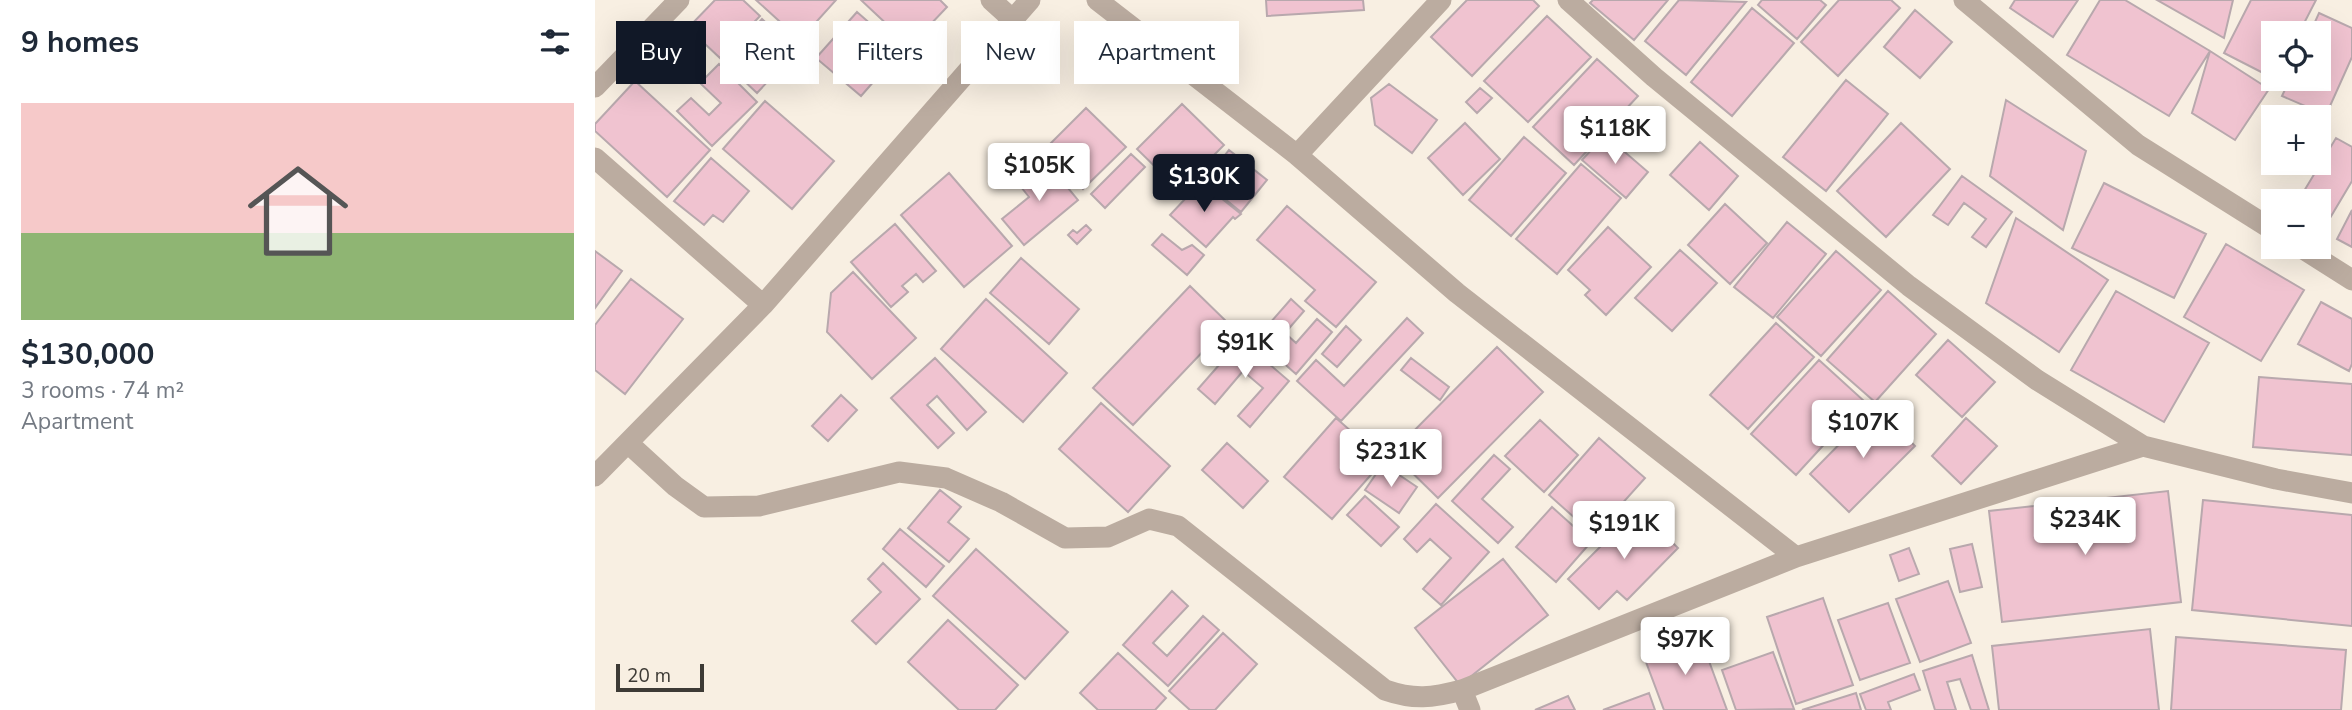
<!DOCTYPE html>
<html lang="en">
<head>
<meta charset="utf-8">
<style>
	:root { --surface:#fff; --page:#f6f6f7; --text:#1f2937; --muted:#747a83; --accent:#111827 }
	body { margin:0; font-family:"Nunito Sans",sans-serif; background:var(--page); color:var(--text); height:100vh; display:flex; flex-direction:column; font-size:26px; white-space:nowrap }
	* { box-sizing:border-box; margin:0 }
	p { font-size:23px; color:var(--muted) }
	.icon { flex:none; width:38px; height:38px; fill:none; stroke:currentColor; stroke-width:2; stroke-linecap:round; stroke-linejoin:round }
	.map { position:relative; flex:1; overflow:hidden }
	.side { display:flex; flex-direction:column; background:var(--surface); width:595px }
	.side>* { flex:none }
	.top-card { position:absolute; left:21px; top:21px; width:665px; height:63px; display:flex; gap:14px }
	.fabs { position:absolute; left:1666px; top:21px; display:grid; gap:14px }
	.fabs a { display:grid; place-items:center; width:70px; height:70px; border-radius:0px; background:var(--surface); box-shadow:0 7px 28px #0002; font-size:35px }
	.scale { position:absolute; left:21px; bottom:18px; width:88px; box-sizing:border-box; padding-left:7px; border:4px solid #3d3a35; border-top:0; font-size:19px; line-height:24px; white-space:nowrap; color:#3d3a35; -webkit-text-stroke:5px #f8efe2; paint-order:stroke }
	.price { position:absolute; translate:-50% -60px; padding:0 16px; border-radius:7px; background:#fff; color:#222; font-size:23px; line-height:46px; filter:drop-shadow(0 2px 4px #0008) }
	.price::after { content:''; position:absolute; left:50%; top:42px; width:21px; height:16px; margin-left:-10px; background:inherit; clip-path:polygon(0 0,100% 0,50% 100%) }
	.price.current { background:var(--accent); color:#fff }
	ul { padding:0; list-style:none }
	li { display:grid; align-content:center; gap:14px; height:371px; padding:0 21px }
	li span { display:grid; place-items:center; height:217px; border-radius:0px; color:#555 }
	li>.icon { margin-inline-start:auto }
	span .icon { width:126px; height:126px; fill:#fffc; stroke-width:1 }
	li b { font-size:30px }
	h2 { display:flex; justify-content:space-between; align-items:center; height:84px; padding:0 21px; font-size:30px }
	.chip { padding:0 24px; border-radius:0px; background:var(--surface); box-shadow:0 7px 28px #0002; font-size:24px; line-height:63px }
	.chip.current { background:var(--accent); color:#fff }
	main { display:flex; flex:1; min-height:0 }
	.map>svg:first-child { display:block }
	.building { fill:#f0c3d0; stroke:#b8a8ad; stroke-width:2 }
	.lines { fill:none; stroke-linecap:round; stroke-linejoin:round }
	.minor { stroke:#bbaca0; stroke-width:21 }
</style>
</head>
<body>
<main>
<section class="side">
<h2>9 homes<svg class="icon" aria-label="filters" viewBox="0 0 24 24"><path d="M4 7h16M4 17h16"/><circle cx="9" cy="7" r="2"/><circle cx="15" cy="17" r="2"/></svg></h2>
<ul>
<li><span style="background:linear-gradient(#f6c9c9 60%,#8fb573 0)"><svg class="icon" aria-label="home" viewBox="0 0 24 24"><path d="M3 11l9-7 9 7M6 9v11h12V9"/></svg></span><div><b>$130,000</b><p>3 rooms · 74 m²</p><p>Apartment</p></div></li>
</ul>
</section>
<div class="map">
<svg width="1757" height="710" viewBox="0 0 1757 710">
	<rect width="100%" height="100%" fill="#f8efe2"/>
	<path class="building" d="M120,0H148L165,16L125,58L93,28Z
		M161,0H241L205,40Z
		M266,0H345L352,7L315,46Z
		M671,0H768L769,10L672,16Z
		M872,0H938L944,6L877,76L836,37Z
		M998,0H1073L1039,40L995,3Z
		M1084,0L1151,2L1091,75L1050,41Z
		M1167,0H1225L1231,5L1202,39L1163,5Z
		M1244,0H1296L1305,8L1243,76L1206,42Z
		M1420,0H1483L1458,37L1415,8Z
		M1505,0H1530L1615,51L1574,116L1472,55Z
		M1562,0H1638L1629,38Z
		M1656,0H1721L1704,33H1678V78L1629,53Z
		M1157,8L1199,43L1137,116L1096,82Z
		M1320,10L1357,42L1325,78L1289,47Z
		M262,12L294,40L268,70L280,80L266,96L221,58Z
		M1724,13L1757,28V57L1731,115L1687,96L1695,79H1724V33H1715Z
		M952,16L996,57L933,122L889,81Z
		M167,19L201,51L162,93L127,60L143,43L162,61L172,50L154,34Z
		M1615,51L1674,89L1640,140L1597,113Z
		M1002,59L1043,96L979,165L938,127Z
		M124,64L162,102L117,146L82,111L96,98L114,115L126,103L105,83Z
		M1251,80L1293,114L1231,191L1188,157Z
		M40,81L115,150L72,197L0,131V124Z
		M794,84L842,120L817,153L780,125L776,98Z
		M885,88L897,98L882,113L871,102Z
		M1411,100L1491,151L1468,230L1395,176Z
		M170,101L239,161L197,209L128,149Z
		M587,104L629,145L584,190L542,149Z
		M491,108L531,147L488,189L449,150Z
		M870,123L905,159L868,195L833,158Z
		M1306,123L1355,169L1291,237L1242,191Z
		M1010,135L1053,172L1031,198L987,160Z
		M929,137L971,173L916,236L874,200Z
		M1741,138L1757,147V181L1732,223L1724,218V201H1703Z
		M1105,142L1143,176L1114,210L1075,175Z
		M634,150L672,180L646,212L609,182Z
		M536,154L550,167L510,208L496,194Z
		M116,158L154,191L128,222L118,215L109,225L79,201Z
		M450,160L483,200L429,245L407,219L434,197L422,182Z
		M986,164L1026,198L962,274L921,239Z
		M354,173L417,246L369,287L306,215Z
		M1367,176L1417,212L1391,247L1377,237L1391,219L1369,203L1353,225L1338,215Z
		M606,182L646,214L640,219L638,217L611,247L575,215Z
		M1509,183L1611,234L1579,298L1477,248Z
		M1130,204L1172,243L1135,284L1093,245Z
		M692,206L781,282L741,327L710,301L720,290L662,240Z
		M1757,210V247L1742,239Z
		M1421,218L1513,280L1464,352L1391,303Z
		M1192,222L1231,254L1178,318L1139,287Z
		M300,224L341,271L328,282L321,274L307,286L313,292L296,307L256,262Z
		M491,225L496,230L482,244L473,235L478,230L482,233Z
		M1013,227L1056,267L1011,315L990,295L995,290L973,270Z
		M567,234L587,250L597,245L609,255L592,275L557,245Z
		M1631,244L1709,290L1666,361L1589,317Z
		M1085,250L1122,283L1077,331L1040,298Z
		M0,251L27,271L0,308Z
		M1241,251L1286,290L1226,356L1182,317Z
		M426,258L484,309L454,344L395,293Z
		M258,272L321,338L277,379L232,332L236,293Z
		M36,279L88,319L30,394L0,370V325Z
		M595,286L634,324L538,425L498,388Z
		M1293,291L1341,334L1280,402L1232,360Z
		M1521,291L1614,343L1569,422L1476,370Z
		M391,299L472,373L428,422L346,349Z
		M696,299L709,311L690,333L701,343L722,319L737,332L701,374L661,339Z
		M1726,302L1757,319V364L1754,371L1703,344Z
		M812,318L828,333L746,421L702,381L721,360L749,386Z
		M1181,323L1219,357L1153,429L1115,395Z
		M751,326L766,340L742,367L727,354Z
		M646,340L694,381L655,427L643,416L668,388L648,371L620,404L603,389Z
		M1353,340L1400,382L1367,417L1321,375Z
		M902,347L948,392L843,498L797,453Z
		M340,358L391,412L372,430L342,396L332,405L359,433L343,448L296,398Z
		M816,358L854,387L845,400L806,370Z
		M1224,360L1269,401L1201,475L1156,434Z
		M1664,377L1757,384V455L1658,447Z
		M246,395L262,410L233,441L217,426Z
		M506,403L575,466L533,512L464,449Z
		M1281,407L1320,446L1254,512L1215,474Z
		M741,418L789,460L737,519L689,477Z
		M1371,418L1402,446L1366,484L1337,456Z
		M945,420L983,455L949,492L910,456Z
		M1004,438L1050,478L999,535L954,495Z
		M632,443L673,481L648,508L607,470Z
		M899,455L915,469L887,499L918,527L903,543L857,501Z
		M788,464L822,487L804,513L770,490Z
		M345,490L366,507L353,522L374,539L354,562L313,528Z
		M1573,491L1586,602L1407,622L1394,511Z
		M770,496L804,527L786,546L752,515Z
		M1608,500L1757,515V626L1597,610Z
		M841,504L894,552L846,605L828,589L856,558L835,539L822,552L809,539Z
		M957,507L996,542L961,582L921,547Z
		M1043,509L1083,548L1032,600L1022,591L1004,609L973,579Z
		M305,529L349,566L331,587L288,549Z
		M1377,544L1387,587L1365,592L1355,549Z
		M1314,548L1324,574L1304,581L1295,555Z
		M381,549L473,632L430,679L338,596Z
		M908,559L953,615L865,685L820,628Z
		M288,563L325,599L281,644L257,621L286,592L273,579Z
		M1353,581L1376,643L1325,662L1301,599Z
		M577,591L593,606L558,643L572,656L608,616L624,630L573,686L528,645Z
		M1228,598L1258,685L1201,704L1172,617Z
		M1293,603L1315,663L1265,680L1243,620Z
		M353,620L423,685L400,710H364L313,662Z
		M1555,629L1564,710H1404L1397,646Z
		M628,633L662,664L620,710H595L574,691Z
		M1104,634L1132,710H1069L1048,654Z
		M1581,637L1751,650L1746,710H1576Z
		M1178,652L1199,709L1141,710L1127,670Z
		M523,653L571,698L560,710H503L485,693Z
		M1377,655L1394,710H1376L1365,679L1352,682L1361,710H1340L1328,671Z
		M1319,674L1325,690L1293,702L1296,710H1271L1265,694Z
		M1054,693L1060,710H1008Z
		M1261,693L1266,710H1207Z
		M973,696L980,710H940Z"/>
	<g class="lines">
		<path class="minor" d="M396,0L417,19
			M502,0L702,155L862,293L1201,557
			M973,0L1059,77L1314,286L1442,380L1548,446L1681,479L1757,493
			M1369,0L1543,145L1678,230
			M0,87L84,0
			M702,155L846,0
			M0,158L168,305
			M1705,247L1757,280
			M33,443L80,486L109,507L164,506L304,472L351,478L406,502L470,538L513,537L554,519L583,526L790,690C819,700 837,698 867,690L1201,557L1548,446
			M0,476L168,305L435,0
			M867,690L875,710"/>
	</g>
</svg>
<div class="fabs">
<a><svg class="icon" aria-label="locate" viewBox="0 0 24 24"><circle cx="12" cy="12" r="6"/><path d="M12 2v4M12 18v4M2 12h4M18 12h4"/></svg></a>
<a>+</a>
<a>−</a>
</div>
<div class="scale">20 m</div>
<b class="price" style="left:1020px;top:166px">$118K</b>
<b class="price" style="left:444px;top:203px">$105K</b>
<b class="price current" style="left:609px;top:214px">$130K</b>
<b class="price" style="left:650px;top:380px">$91K</b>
<b class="price" style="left:1268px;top:460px">$107K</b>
<b class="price" style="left:796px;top:489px">$231K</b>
<b class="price" style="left:1490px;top:557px">$234K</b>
<b class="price" style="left:1029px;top:561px">$191K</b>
<b class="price" style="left:1090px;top:677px">$97K</b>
<div class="top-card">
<a class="chip current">Buy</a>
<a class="chip">Rent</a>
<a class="chip">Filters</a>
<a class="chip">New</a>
<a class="chip">Apartment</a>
</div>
</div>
</main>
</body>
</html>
